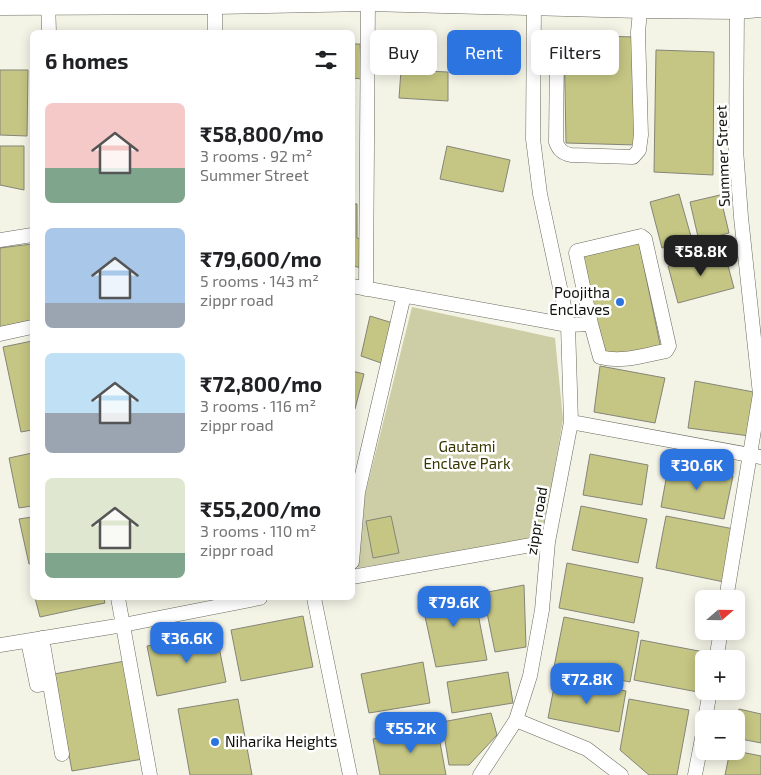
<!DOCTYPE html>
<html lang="en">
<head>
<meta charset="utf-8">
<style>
	:root { --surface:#fff; --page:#f2f2f2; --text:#202124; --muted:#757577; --accent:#2c74e0 }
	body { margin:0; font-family:"Exo 2",sans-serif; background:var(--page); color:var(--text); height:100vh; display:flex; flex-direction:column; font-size:19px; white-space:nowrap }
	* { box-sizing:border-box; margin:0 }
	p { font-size:16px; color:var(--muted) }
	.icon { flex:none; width:28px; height:28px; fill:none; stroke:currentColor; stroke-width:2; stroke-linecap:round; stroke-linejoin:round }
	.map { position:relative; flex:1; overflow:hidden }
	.side { position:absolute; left:30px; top:30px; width:325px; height:570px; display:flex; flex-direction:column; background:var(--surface); border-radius:8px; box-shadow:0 2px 12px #0003 }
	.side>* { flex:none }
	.guide { position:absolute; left:370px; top:30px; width:315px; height:45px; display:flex; gap:10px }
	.needle { width:32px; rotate:70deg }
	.fabs { position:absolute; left:695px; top:590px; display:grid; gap:10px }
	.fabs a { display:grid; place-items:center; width:50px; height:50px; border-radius:8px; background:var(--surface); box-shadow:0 2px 12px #0003; font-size:25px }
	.price { position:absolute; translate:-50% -42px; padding:0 11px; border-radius:10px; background:var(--accent); color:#fff; font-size:16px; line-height:32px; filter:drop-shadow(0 1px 2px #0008) }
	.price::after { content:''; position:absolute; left:50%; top:30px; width:15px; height:11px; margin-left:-8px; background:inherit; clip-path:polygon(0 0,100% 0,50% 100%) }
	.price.current { background:#222; color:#fff }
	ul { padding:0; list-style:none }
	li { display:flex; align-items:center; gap:15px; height:125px; padding:0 15px }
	li span { display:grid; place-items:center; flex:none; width:140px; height:100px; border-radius:8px; color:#555 }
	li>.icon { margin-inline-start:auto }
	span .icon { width:60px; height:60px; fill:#fffc; stroke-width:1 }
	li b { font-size:21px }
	h2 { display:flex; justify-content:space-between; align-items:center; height:60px; padding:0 15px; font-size:21px }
	.chip { padding:0 18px; border-radius:8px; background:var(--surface); box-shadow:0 2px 12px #0003; font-size:18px; line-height:45px }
	.chip.current { background:var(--accent); color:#fff }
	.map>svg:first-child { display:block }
	.green { fill:#cdcea5 }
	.building { fill:#c5c683; stroke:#858579 }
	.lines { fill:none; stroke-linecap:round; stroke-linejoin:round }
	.street-casing { stroke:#6a6a5f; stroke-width:15 }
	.secondary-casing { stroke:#6a6a5f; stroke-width:21 }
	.street { stroke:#fff; stroke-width:14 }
	.secondary { stroke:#fff; stroke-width:20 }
	.poi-dot { fill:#2c74e0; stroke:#fff; stroke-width:2 }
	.labels { text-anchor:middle; stroke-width:5; stroke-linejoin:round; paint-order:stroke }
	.street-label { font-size:15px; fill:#0f0f0a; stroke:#fff }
	.poi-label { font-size:15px; fill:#0f0f0a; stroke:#fff; text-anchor:end }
	.park-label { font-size:15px; fill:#363600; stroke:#fff }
</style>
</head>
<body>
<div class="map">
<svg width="761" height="775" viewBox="0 0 761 775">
	<rect width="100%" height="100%" fill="#f3f3e6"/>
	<path class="green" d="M412,307L555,338L563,419L543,537L358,568L365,495Z"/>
	<path class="building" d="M564,35L634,37L636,145L566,143Z
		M352,44H360L362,79L352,78Z
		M656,50L714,52L713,175L654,172Z
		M0,70H28L27,136L0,135Z
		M401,70L448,72V101L399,98Z
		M0,146H24V190L0,185Z
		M447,146L510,160L503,192L440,179Z
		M679,194L692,240L662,248L650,202Z
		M720,195L729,233L699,241L690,202Z
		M352,204H357V238L364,240L363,268L352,266Z
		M639,243L661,349L600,355L579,255Z
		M32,244V320L0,327V248Z
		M724,251L734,288L678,303L668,266Z
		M370,316L396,324L384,364L361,356Z
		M32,341V430L21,432L3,347Z
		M600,366L665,378L655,423L594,412Z
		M352,371L364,374L355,409H352Z
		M695,381L759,393L750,436L688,428Z
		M32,453V506L19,508L9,458Z
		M590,454L648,465L642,505L583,495Z
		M669,463L733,476L724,519L661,507Z
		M581,506L647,519L638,563L572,550Z
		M391,516L399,553L373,558L366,521Z
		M666,516L734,529L724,582L656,568Z
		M32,517V563L29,564L19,519Z
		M567,563L643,578L634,623L559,608Z
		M524,585L526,647L495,652L483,593Z
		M473,588L487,660L436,667L421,598Z
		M35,598H104L105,603L40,617Z
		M303,616L313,667L241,681L231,630Z
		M564,617L639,632L630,682L554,667Z
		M216,632L226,682L157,696L147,646Z
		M641,640L704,652L698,692L634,680Z
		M125,661L143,759L72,771L54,674Z
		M423,662L430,703L369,713L361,674Z
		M508,672L513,703L452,713L447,682Z
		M556,677L626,691L619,732L548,718Z
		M238,699L252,775H190L178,709Z
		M629,699L689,710L677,775H649L620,750Z
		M739,709L761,714V743L736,738V721Z
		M491,713L497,735L469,765H449L442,722Z
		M437,726L446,775H380L373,739Z
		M730,751H736L761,756V775H725Z"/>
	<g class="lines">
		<g class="street-casing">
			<path id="street" d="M48,0L49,32
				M215,32V0
				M557,51L556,142C559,150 562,153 571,155L633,157L639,150L641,135L638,32L641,1
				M0,240L32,235
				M352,286L568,325L591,324L576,253L577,251L641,236L645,239L669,346L666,351C644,355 622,363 600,357L591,324
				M366,289L368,0
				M0,334L32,327
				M571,422L761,457
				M352,562L358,492L404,295
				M352,577L548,542
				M118,598L150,775
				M314,598L350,775
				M726,599L760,394L741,217L736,149L737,9
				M42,638L62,754
				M28,641L37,685L49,683
				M0,645L123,625L260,598
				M716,659L721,631
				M705,719L710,691
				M516,720L587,749L621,775
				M480,775L516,720L530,676L542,610L548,542L571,422L568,325L540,194L533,139L534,5
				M695,775L704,728"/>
		</g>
		<g class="secondary-casing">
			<path id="secondary" d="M0,5L215,4L368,1L640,8L737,9L761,7"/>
		</g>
		<use href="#street" class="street"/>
		<use href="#secondary" class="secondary"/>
	</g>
	<g class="poi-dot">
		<circle cx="620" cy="302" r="5"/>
		<circle cx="215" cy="742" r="5"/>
	</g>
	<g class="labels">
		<g class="street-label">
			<text transform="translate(723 156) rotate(-92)" y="5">Summer Street</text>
			<text transform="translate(537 521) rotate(-81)" y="5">zippr road</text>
		</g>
		<g class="poi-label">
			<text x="610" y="298">Poojitha<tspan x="610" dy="17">Enclaves</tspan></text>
			<text x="225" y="747" text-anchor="start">Niharika Heights</text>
		</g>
		<g class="park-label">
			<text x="467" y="452">Gautami<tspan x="467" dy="17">Enclave Park</tspan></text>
		</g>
	</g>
</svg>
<div class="fabs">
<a><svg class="needle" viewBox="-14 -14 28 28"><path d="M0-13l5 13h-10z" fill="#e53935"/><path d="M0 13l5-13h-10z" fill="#757577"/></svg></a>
<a>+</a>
<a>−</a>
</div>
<b class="price current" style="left:701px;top:277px">₹58.8K</b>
<b class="price" style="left:697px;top:491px">₹30.6K</b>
<b class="price" style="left:454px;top:628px">₹79.6K</b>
<b class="price" style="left:187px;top:664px">₹36.6K</b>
<b class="price" style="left:587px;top:705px">₹72.8K</b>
<b class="price" style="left:411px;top:754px">₹55.2K</b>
<div class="guide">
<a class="chip">Buy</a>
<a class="chip current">Rent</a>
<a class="chip">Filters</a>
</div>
<section class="side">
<h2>6 homes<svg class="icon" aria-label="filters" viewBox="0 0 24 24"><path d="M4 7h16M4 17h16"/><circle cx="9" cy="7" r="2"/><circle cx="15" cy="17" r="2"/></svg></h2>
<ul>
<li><span style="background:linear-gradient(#f6c9c9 65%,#7fa58c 0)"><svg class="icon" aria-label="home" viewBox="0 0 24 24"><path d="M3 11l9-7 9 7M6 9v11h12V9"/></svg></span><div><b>₹58,800/mo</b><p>3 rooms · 92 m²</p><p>Summer Street</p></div></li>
<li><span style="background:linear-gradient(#a9c7e8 75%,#9aa5b1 0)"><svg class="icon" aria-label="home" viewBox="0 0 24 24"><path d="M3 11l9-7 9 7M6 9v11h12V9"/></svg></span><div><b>₹79,600/mo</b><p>5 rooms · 143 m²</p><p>zippr road</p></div></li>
<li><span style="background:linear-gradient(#bfe0f5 60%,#9aa5b1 0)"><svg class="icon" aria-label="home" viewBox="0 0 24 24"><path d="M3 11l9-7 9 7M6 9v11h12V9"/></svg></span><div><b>₹72,800/mo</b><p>3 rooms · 116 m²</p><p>zippr road</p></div></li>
<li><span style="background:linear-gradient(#dfe7d0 75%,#7fa58c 0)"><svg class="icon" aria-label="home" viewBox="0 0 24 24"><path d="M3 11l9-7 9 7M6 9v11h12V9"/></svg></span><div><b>₹55,200/mo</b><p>3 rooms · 110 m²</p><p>zippr road</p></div></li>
</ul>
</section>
</div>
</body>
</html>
